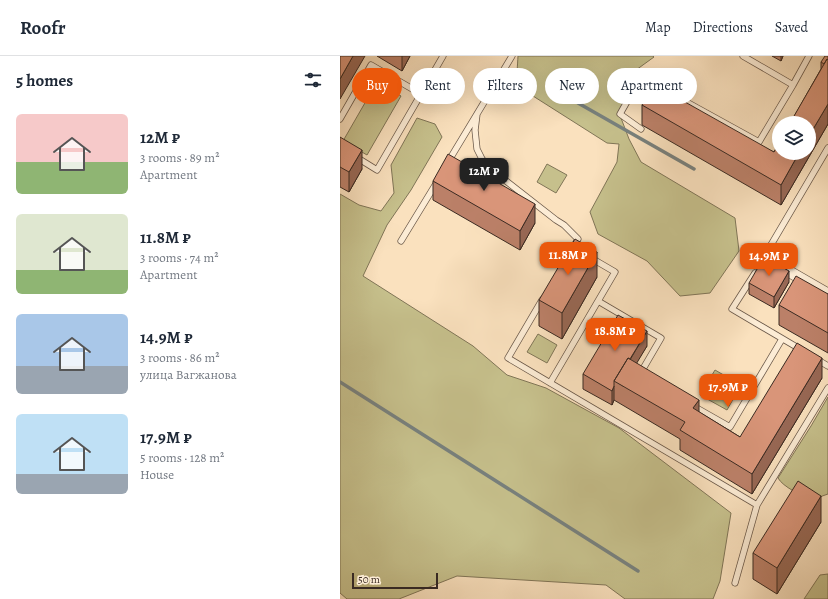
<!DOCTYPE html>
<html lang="en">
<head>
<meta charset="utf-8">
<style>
	:root { --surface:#fff; --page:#f2f2f3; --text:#1f2937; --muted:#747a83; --line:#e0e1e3; --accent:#ea580c }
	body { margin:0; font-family:Alegreya,serif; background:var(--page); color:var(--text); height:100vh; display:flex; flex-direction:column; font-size:15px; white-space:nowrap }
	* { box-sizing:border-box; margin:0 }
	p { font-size:13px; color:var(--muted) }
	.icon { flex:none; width:22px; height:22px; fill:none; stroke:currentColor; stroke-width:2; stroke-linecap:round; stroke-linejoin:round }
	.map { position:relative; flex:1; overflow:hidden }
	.side { display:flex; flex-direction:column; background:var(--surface); width:340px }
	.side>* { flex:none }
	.top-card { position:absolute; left:12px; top:12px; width:380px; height:36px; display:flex; gap:8px }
	.tools { position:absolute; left:432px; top:60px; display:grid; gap:8px }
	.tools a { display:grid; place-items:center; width:44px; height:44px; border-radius:50%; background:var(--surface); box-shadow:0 4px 16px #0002; font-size:20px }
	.scale { position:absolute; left:12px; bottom:10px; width:86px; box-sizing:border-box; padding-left:4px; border:2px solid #3a2a22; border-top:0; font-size:11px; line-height:14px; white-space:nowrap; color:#3a2a22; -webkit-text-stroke:3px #fcecd5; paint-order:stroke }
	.price { position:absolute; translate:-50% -34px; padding:0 9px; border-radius:8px; background:var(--accent); color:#fff; font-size:13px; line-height:26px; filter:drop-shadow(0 1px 2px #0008) }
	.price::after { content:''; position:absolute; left:50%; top:24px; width:12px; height:9px; margin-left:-6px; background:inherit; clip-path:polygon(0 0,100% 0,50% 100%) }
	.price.on { background:#222; color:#fff }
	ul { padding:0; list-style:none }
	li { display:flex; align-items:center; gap:12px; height:100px; padding:0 16px }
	li span { display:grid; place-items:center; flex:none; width:112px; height:80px; border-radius:6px; color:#555 }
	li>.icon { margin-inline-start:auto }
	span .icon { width:48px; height:48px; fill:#fffc; stroke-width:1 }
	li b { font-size:17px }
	h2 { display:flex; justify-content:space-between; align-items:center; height:48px; padding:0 16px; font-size:17px }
	.chip { padding:0 14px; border-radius:18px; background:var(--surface); box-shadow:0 4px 16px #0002; font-size:14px; line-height:36px }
	.chip.on { background:var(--accent); color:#fff }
	header { display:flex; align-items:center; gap:24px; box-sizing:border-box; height:56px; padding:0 20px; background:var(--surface); border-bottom:1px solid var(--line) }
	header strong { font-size:19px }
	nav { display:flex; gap:22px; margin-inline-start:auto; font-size:14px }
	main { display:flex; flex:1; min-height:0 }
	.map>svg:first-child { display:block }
	.green { fill:#c6c08c; stroke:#807557 }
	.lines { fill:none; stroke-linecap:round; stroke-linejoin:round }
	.stream { stroke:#78817e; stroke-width:3.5 }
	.lane-casing { stroke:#6a5849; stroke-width:7 }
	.street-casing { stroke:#6a5849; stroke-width:12 }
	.lane { stroke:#fcecd5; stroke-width:5.5 }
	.street { stroke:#fcecd5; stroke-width:11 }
	.wall { fill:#bb8068; stroke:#3a2a22 }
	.shaded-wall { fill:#986855; stroke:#3a2a22 }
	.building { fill:#d99579; stroke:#3a2a22 }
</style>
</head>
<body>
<header>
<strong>Roofr</strong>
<nav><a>Map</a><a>Directions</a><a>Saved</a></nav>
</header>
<main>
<section class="side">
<h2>5 homes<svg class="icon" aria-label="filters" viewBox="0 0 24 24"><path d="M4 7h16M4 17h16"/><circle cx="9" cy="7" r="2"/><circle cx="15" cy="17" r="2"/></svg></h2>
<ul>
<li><span style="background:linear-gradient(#f6c9c9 60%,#8fb573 0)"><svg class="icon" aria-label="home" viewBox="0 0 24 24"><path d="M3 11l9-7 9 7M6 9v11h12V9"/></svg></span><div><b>12M ₽</b><p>3 rooms · 89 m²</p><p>Apartment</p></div></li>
<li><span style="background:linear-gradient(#dfe7d0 70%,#8fb573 0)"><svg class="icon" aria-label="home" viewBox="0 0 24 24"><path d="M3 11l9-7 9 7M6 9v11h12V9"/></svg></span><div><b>11.8M ₽</b><p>3 rooms · 74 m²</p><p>Apartment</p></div></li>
<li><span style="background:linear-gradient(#a9c7e8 65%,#9aa5b1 0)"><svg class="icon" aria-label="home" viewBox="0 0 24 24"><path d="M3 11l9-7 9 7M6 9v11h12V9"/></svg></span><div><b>14.9M ₽</b><p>3 rooms · 86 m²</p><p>улица Вагжанова</p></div></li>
<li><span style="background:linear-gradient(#bfe0f5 75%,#9aa5b1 0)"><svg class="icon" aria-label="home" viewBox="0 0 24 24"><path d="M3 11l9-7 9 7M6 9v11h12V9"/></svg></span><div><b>17.9M ₽</b><p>5 rooms · 128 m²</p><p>House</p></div></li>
</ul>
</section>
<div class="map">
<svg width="488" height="543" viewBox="0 0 488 543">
	<rect width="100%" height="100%" fill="#fae1be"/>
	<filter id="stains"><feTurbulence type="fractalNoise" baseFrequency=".005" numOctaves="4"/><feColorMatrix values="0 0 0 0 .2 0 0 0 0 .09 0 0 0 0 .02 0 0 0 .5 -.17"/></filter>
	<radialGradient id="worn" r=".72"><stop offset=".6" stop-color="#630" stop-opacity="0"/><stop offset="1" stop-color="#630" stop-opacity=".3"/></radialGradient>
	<path class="green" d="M178,0H313L314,1L296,14L284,38L281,62L289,83L301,106L395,162L399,195L370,237L340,240L307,205L258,178L250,156L277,106L279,88L267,87L193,40V37C174,24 177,21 178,0Z
		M37,26L61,40L27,99L3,85Z
		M77,62L95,68L102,81L71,134L47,169L23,220L133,290L167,319L206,332L279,372L391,457L380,525L373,543H285L266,529L117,520L59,543H7L0,537V138L19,149L41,155L54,137L51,109Z
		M207,108L227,119L216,137L197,126Z
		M198,278L217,289L207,307L187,296Z
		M375,314L401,329L387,354L360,339Z
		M488,341V438L471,444C461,439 443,431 438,422L471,370Z
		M488,518V543H464L480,519Z"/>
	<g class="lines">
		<path class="stream" d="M238,47L354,113
			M0,326L298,515"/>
		<g class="lane-casing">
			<path id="lane" d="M403,0L453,29L469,0
				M137,58L135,74L137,93L142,103L152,114L216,164L224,169L238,183L234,190
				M0,63L31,9L81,38L103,0
				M301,73L280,58L301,21L419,86L453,29
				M16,101L37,114L81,38
				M108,106L172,0
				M61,185L97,126
				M422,207L425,202L428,194L488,92
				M415,217L392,253L460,293
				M202,244L168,302L417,449
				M258,245L321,282L300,318
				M476,303L488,310
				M210,327L275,216L251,202
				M353,350L390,371L442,283
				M395,527L417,449L488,332"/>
		</g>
		<g class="street-casing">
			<path id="street" d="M436,208L488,238"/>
		</g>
		<use href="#lane" class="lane"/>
		<use href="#street" class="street"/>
	</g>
	<path class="wall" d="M37,0H70L62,15Z
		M432,0H443L441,5Z
		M488,0V68L441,149L302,69V49L434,96L481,13V6Z
		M0,81L22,113L9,136L0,131Z
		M93,125L195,167L180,194L93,144Z
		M257,221L222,283L199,270V244Z
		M449,226L434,252L409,238V227Z
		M488,238V297L439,269V249Z
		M307,290L296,307L359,356L400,381L482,322L412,438L340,394V383L274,344L272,349L243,333V318Z
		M481,466L437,538L413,523V497Z"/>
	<path class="shaded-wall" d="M13,0H25L0,43V23Z
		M62,0H70L62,15Z
		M441,0H443L441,5Z
		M488,48V68L441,149V129L459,97H469V80Z
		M22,94V113L9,136V116Z
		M195,148V167L180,194V175Z
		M257,196V221L222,283V257Z
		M449,215V226L434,252V241Z
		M307,275V290L283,330L277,326Z
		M482,302V322L412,438V418Z
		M274,330V344L272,349V335Z
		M359,344V363L353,352Z
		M481,440V466L437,538V512Z"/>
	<path class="building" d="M0,0H13L0,23Z
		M485,0H488V4L487,3L484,8L481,6Z
		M487,3L488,4V48L469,80V67H450Z
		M313,28L434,96L439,87V97H459L441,129L302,49Z
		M0,81L22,94L9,116L0,111Z
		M108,98L195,148L180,175L93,125Z
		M235,183L257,196L222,257L199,244Z
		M424,201L449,215L434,241L409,227Z
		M456,220L488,238V277L439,249Z
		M278,259L307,275L290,303L288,302L274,325V330L272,335L243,318Z
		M457,287L482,302L412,418L340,374L345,366L274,325L288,302L359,344L353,352L400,381Z
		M458,425L481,440L437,512L413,497Z"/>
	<rect width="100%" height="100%" filter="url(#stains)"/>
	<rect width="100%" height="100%" fill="url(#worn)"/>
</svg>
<div class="tools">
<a><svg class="icon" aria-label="layers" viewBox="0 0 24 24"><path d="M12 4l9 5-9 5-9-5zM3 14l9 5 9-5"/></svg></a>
</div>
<div class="scale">50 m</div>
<b class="price on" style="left:144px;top:136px">12M ₽</b>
<b class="price" style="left:228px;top:220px">11.8M ₽</b>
<b class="price" style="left:429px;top:221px">14.9M ₽</b>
<b class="price" style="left:275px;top:296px">18.8M ₽</b>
<b class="price" style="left:388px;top:352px">17.9M ₽</b>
<div class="top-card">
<a class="chip on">Buy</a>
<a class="chip">Rent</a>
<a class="chip">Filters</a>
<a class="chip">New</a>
<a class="chip">Apartment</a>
</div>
</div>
</main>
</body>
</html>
